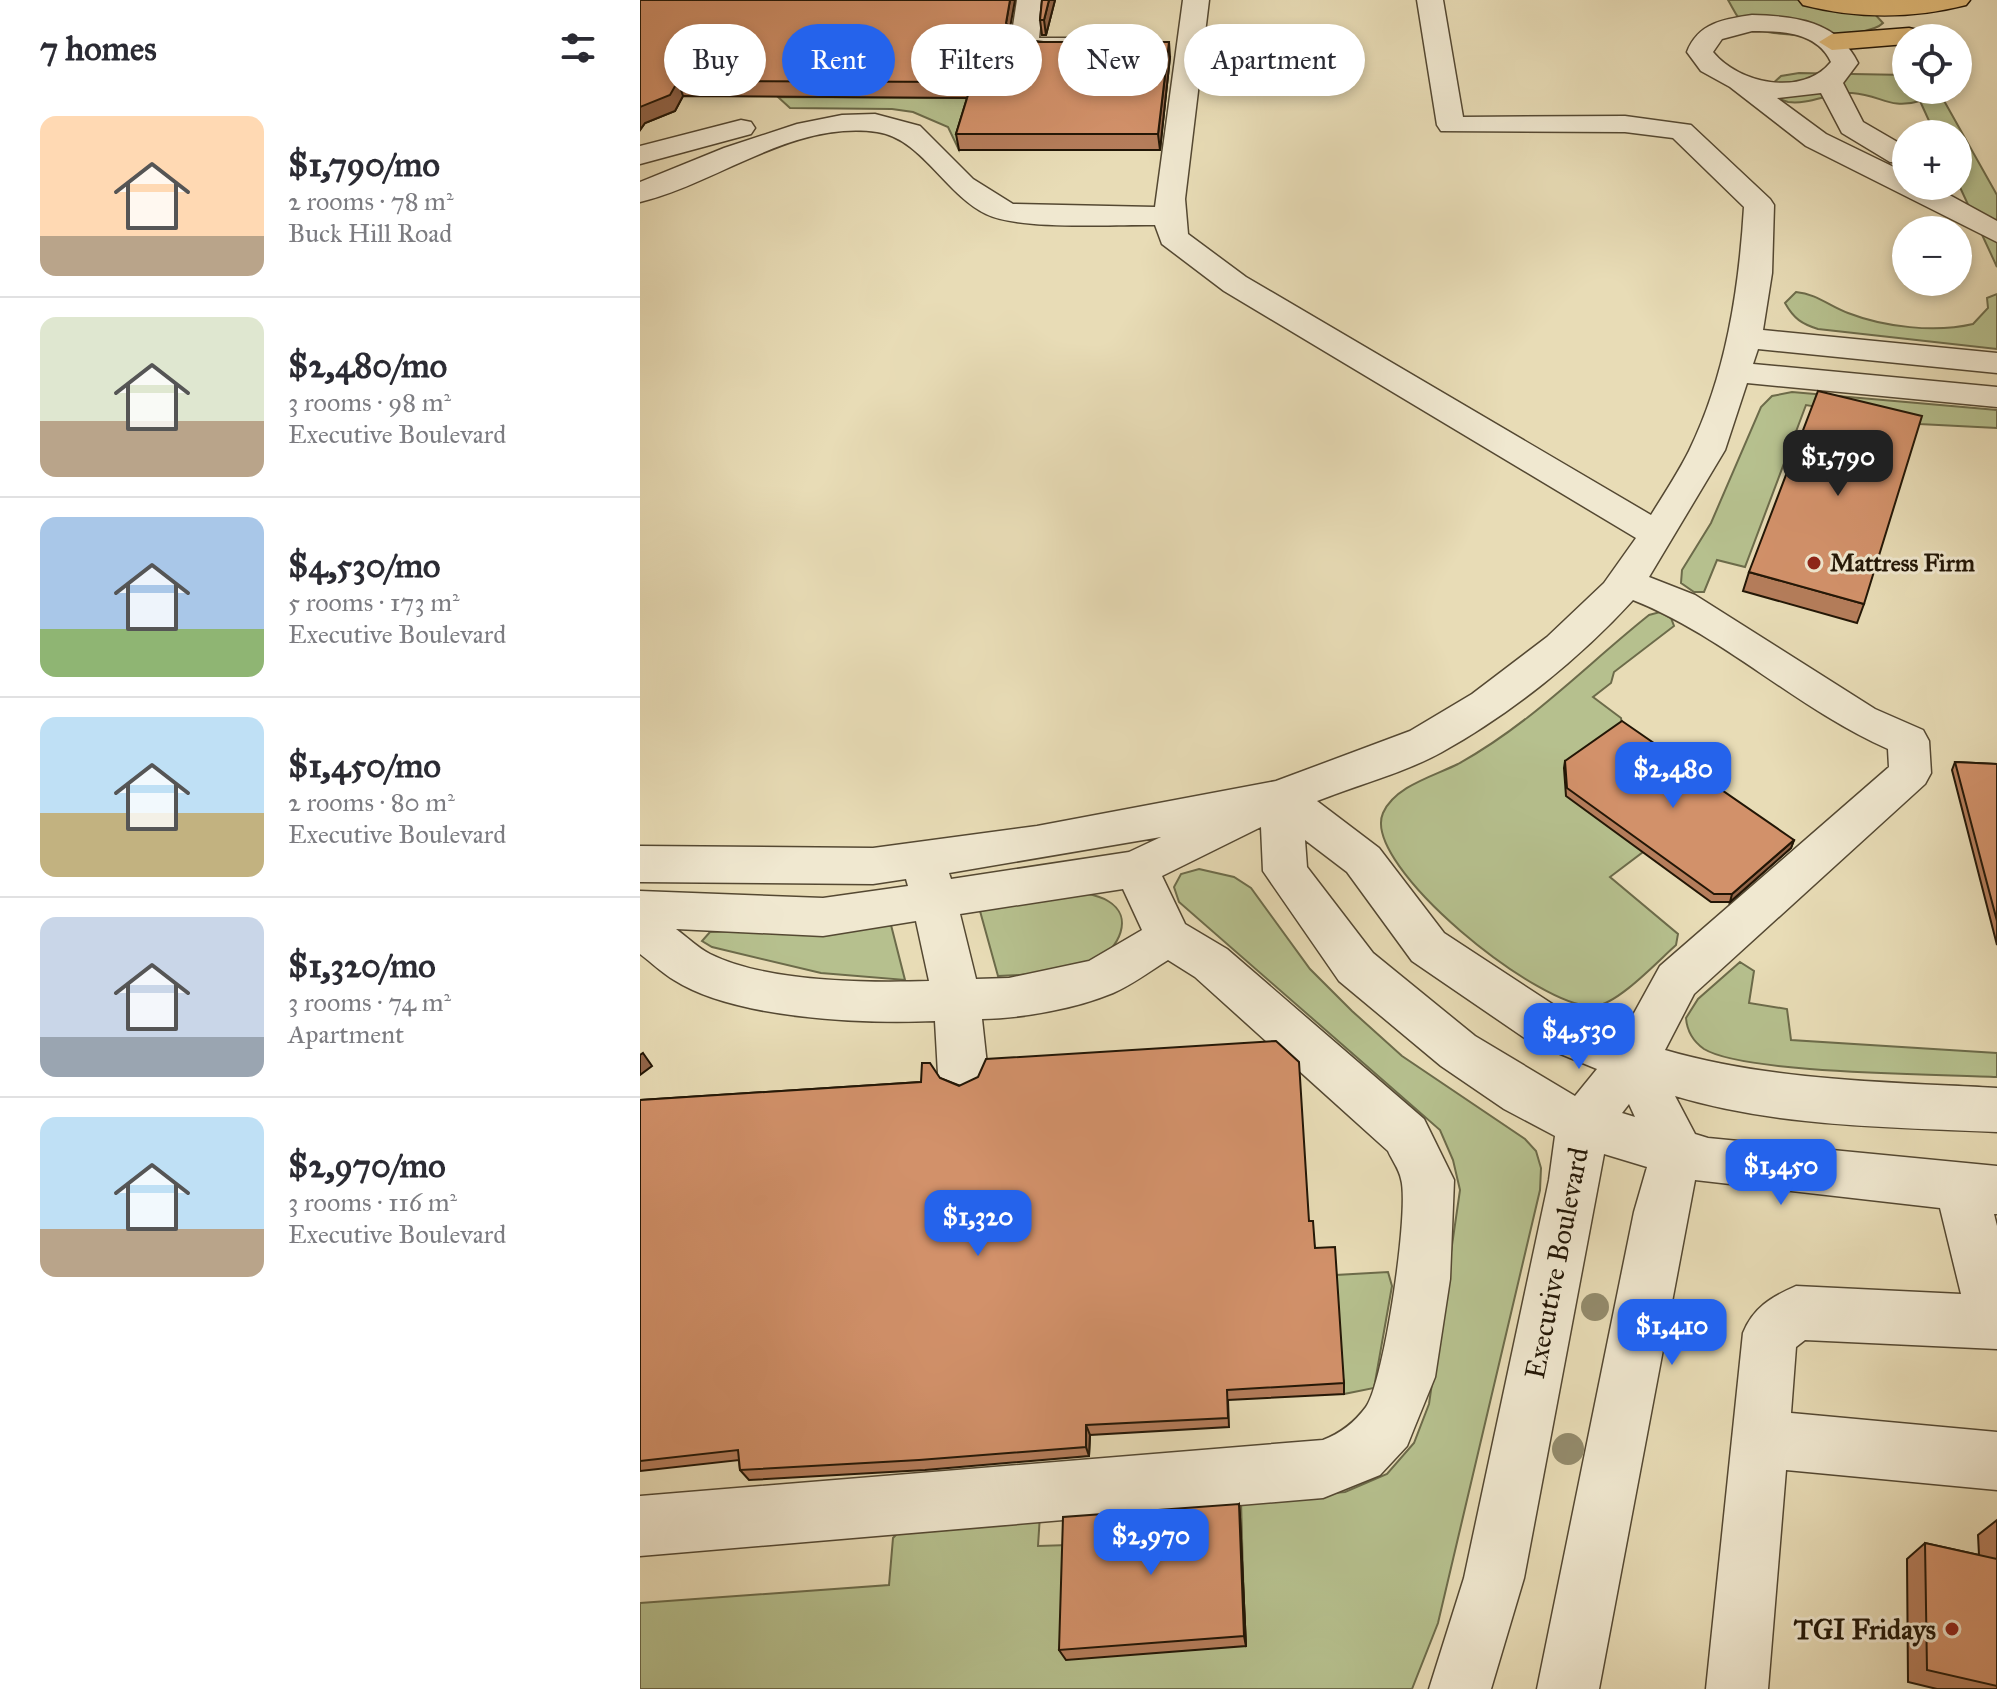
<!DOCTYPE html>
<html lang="en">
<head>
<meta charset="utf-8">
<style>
	:root { --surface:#fff; --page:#f2f2f3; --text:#2b2b33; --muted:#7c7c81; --line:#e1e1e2; --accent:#2563eb }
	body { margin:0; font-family:"IM FELL Great Primer",serif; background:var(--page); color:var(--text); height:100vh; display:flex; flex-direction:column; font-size:30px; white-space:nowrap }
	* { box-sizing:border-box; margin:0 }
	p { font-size:26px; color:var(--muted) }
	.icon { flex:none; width:44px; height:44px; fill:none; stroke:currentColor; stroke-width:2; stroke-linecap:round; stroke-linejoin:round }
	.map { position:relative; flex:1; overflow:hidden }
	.drawer { display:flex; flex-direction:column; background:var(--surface); width:640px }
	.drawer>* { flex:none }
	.guide { position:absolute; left:24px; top:24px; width:760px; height:72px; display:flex; gap:16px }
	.buttons { position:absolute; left:1252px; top:24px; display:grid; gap:16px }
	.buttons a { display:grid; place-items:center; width:80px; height:80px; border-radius:50%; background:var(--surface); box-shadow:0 4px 12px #0003; font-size:40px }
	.price { position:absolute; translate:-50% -68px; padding:0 18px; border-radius:16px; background:var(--accent); color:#fff; font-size:26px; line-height:52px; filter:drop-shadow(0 2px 4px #0008) }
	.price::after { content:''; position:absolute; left:50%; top:48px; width:24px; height:18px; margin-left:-12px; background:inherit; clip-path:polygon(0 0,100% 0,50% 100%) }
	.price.current { background:#222; color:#fff }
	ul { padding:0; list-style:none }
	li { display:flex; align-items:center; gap:24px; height:200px; padding:0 40px }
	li+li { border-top:2px solid var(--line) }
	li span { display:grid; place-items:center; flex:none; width:224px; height:160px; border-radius:16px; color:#555 }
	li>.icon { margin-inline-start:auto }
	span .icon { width:96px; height:96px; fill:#fffc; stroke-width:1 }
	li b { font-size:34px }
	h2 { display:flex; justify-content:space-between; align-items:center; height:96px; padding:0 40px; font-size:34px }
	.chip { padding:0 28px; border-radius:36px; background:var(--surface); box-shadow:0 4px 12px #0003; font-size:28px; line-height:72px }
	.chip.current { background:var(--accent); color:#fff }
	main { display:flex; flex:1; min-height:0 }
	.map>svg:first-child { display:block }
	.green { fill:#b6c08e; stroke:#6c6b4a; stroke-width:2 }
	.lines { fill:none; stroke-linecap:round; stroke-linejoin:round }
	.minor-casing { stroke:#544832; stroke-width:3 }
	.highway-casing { stroke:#221606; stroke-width:3 }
	.minor { fill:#f0e8d0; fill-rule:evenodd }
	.highway { fill:#e4be7b; fill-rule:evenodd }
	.tree { fill:#938b6c }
	.wall { fill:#b57d5b; stroke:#221606; stroke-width:2 }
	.shaded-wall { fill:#93664a; stroke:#221606; stroke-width:2 }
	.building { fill:#d2916a; stroke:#221606; stroke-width:2 }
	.poi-dot { fill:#8f2418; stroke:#f0e8d0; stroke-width:3 }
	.labels { text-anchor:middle; stroke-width:6; stroke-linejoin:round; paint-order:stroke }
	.poi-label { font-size:24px; font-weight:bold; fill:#221606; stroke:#f0e8d0; text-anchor:start }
	.near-street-label { font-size:28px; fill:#221606; stroke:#f0e8d0 }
	.near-poi-label { font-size:28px; font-weight:bold; fill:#221606; stroke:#f0e8d0; text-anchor:end }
</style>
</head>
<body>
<main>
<section class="drawer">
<h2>7 homes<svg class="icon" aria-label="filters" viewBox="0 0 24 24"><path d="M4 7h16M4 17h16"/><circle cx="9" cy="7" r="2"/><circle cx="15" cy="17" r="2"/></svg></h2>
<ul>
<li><span style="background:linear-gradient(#ffd9b3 75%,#b9a48a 0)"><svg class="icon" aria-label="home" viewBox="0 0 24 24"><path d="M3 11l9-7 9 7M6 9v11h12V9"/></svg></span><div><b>$1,790/mo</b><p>2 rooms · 78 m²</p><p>Buck Hill Road</p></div></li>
<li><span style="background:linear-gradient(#dfe7d0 65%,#b9a48a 0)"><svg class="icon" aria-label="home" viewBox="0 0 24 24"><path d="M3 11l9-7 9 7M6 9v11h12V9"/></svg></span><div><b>$2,480/mo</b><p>3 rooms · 98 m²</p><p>Executive Boulevard</p></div></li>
<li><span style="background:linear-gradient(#a9c7e8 70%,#8fb573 0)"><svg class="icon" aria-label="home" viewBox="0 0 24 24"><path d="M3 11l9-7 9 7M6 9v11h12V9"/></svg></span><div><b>$4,530/mo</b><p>5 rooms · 173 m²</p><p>Executive Boulevard</p></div></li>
<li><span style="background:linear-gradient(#bfe0f5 60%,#c2b280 0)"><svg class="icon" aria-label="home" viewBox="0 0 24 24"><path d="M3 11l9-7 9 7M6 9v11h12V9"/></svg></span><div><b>$1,450/mo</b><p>2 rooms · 80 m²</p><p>Executive Boulevard</p></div></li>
<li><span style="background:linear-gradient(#c9d6e8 75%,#9aa5b1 0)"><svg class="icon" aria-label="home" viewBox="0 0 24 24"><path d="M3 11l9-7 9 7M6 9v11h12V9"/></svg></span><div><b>$1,320/mo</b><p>3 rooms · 74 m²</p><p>Apartment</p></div></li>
<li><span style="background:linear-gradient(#bfe0f5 70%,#b9a48a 0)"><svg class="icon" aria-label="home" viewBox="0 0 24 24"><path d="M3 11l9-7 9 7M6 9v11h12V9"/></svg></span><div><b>$2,970/mo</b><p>3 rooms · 116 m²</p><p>Executive Boulevard</p></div></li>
</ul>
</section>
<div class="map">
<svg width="1357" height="1689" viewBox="0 0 1357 1689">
	<rect width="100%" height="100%" fill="#e8dcb6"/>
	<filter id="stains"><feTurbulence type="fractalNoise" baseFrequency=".0025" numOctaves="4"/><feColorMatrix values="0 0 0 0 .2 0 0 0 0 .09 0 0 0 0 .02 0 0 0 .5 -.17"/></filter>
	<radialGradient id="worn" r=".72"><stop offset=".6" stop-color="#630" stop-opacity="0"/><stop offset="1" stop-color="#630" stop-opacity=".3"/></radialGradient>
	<path class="green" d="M1088,0H1222L1243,23C1227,40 1127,38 1106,26C1098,21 1093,8 1088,0Z
		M1159,73L1266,75V90H1298L1357,195V267L1318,183V134H1295L1280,101C1249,110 1242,95 1212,93C1190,92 1170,105 1148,102C1139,100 1133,95 1128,88L1141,76Z
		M138,97L335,98L319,150L308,127L273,112L252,109L150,108Z
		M1156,292C1177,294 1189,306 1208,313C1244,327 1295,333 1333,324L1348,308L1347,298L1357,294V349L1178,329C1162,324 1154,319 1145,303Z
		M1152,392L1357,410V428L1279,424L1166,405L1105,567L1077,560L1064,592H1054L1041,583L1042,570L1071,523L1121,407L1132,396Z
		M1020,612L1031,618L1034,626L974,672L971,683L953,697L981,718L1003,852L970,877L1038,934L1036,945C1018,961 978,1004 955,1006C903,1012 720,865 743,813C755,786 794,776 818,764C892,723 945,666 1009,615Z
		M559,869L594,877L611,888L670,969L712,1011L762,1056L885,1139L896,1151L901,1168L900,1190L798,1623L772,1689H0V1603L249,1585L253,1538L265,1525L400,1515L398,1546L429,1545L605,1646L601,1501L705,1492L747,1474L774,1443L789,1404L820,1190L813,1160L800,1130L539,902L534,887L541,874Z
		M438,892C447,894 459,895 468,901C495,917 478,949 457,960C434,973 384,975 358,976L340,911Z
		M251,925L265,980L181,973L72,947L62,941L70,932Z
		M1100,962L1114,971L1109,1003L1147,1009L1151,1040L1357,1053V1077C1299,1074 1105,1074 1064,1049C1054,1042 1047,1031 1046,1018L1058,999Z
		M748,1272L752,1286L734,1388L704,1394L696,1275Z"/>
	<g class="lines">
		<g class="minor-casing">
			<path id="minor" d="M377,0H403L399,38H440L453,46L440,54L383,52L371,39Z
				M543,0H569L545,199L548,234L606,277L1011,515C1024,494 1038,473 1049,451C1086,375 1099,290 1104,207L1033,138L985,132L801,131L797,125L777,0H803L823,117L985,116L1051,125L1130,199L1134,205L1132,273L1123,330L1357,353V373L1118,349L1113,364L1357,387V407L1107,383L1085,450L1009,577L1055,595L1235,709L1283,730L1289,741L1291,773L1285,784L1054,994L1025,1050C1132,1081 1246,1082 1357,1088V1132C1250,1127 1138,1127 1035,1096L1055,1134L1068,1138L1357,1166V1214H1354L1357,1226V1349L1165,1340L1156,1347L1151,1413L1357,1432V1490L1146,1470L1128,1689H1066L1103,1333C1113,1308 1131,1297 1156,1286L1321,1294L1300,1208L1055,1180L959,1689H897L994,1212L1007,1167L964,1154L884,1578L851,1689H789L824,1578L909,1180L915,1136L864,1109L801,1066L699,981L623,871L621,827L522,876L545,924L587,949L784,1119L814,1180L810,1279L795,1377L775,1426L767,1446L740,1475L683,1498L0,1556V1496L683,1440C701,1433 714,1423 726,1407C744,1382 770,1208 761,1179C759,1169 752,1160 748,1151L555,977L528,960C510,971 492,985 473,993C434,1009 384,1018 342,1019L348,1074L340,1089L323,1096L306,1089L298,1074L295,1021C223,1024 95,1019 34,980C22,973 11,962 0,954V891L183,898L268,886L266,879L233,884L0,882V846L233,848L397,826L636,781L770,731L832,694L907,637L964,583L996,538L584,291L522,244L515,225C474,224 381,231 346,214C305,194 281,138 237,132C153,120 78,183 0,202V182L84,148L157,124L202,115L235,114L280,126L333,179L373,204L515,207ZM993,600C1084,636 1157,709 1248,749L1249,767L1020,966L982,1035L923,1011L804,933L739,848L677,801C717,785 764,773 802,752C872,713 939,659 993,600ZM521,837L489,852L311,879L309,873ZM665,840L707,872L772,961L889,1041L957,1069L935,1096L835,1036L733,953L667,867ZM483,889L502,930L449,961L369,978L336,979L320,914ZM276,921L289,981C228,983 126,982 70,954C58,948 47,937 36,929L183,936ZM989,1104L995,1117L982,1113Z
				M1112,15C1155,16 1198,21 1218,63L1203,83L1223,122L1266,147V163L1250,162L1202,133L1181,93L1137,98L1186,134L1266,173V186H1293L1357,221V242L1166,146L1090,87L1061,71L1047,52C1058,23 1084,19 1112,15ZM1112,31C1142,31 1177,32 1191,62C1163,97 1099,84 1073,52L1082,39Z
				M101,120L111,122L115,128L111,134L0,164V146Z"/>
		</g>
		<g class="highway-casing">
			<path id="highway" d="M1159,0H1330L1326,5C1271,19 1218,19 1163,5Z
				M1269,28L1278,30L1281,38H1266V44L1192,50L1179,42L1192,34Z"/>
		</g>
		<use href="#minor" class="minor"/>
		<use href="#highway" class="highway"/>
	</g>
	<g class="tree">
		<circle cx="955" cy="1307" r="14"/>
		<circle cx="928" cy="1449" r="16"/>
	</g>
	<path class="wall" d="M0,0L370,28L378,39L530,57L520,150H319L316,134L327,98L43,96L35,111L5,123L0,130Z
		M402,0H415L406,35H402L400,20Z
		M1109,572L1224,604L1217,623L1103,591Z
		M925,761L1154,840L1151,848L1090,902H1071L926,796L924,768Z
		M1315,762L1357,764V945L1312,770Z
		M300,1078L669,1221L704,1383V1394L588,1400L589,1427L450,1435L449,1456L285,1470L109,1480L100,1470L99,1460L0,1471V1100L281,1082Z
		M599,1504L600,1517L606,1646L426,1660L419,1650Z
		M1357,1520V1689H1297L1268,1682L1267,1559L1285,1543L1339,1555L1338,1535Z"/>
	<path class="shaded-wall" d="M370,0H375L368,39L366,23Z
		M409,0H415L406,35L404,20Z
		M529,42L530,57L520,150L518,134Z
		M38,81L43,96L35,111L5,123L0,130V107Z
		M1154,840L1151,848L1090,902L1092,894Z
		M3,1053L12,1066L0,1075V1055Z
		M446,1425L450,1435L449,1456L446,1447Z
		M599,1504L600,1517L606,1646L604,1636Z"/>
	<path class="building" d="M0,0H370L366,23L378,39L399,42H529L518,134H316L332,82L38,81L30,95L0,107Z
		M402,0H409L404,20H400Z
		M1178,391L1282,416L1224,604L1109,572Z
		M982,721L1154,840L1092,894H1074L927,788L925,761Z
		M1315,762L1357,764V921Z
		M636,1041L659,1062L669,1221H673L675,1248L695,1247L704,1383L587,1390L588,1418L446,1425V1447L279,1460L100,1470L98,1450L0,1461V1100L281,1082L282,1063H290L300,1078L319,1086L338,1077L346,1059Z
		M599,1504L604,1636L419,1650L423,1517Z
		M1285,1543L1357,1559V1686L1287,1670Z"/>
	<g class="poi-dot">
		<circle cx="1174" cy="563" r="8"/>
		<circle cx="1312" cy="1629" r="8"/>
	</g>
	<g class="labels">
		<g class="poi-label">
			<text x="1190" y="571">Mattress Firm</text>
		</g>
		<g class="near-street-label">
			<text transform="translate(916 1263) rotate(-79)" y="10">Executive Boulevard</text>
		</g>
		<g class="near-poi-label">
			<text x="1296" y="1639">TGI Fridays</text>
		</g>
	</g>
	<rect width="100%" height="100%" filter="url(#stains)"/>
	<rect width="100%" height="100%" fill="url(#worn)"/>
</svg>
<div class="buttons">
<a><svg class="icon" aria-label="locate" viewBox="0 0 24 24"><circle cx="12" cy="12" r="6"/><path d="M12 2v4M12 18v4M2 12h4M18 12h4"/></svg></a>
<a>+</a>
<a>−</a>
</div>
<b class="price current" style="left:1198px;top:498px">$1,790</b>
<b class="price" style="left:1033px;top:810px">$2,480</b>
<b class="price" style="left:939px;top:1071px">$4,530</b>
<b class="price" style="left:1141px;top:1207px">$1,450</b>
<b class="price" style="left:338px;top:1258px">$1,320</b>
<b class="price" style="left:1032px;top:1367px">$1,410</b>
<b class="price" style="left:511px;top:1577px">$2,970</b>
<div class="guide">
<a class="chip">Buy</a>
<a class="chip current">Rent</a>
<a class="chip">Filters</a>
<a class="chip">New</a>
<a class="chip">Apartment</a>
</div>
</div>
</main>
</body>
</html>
